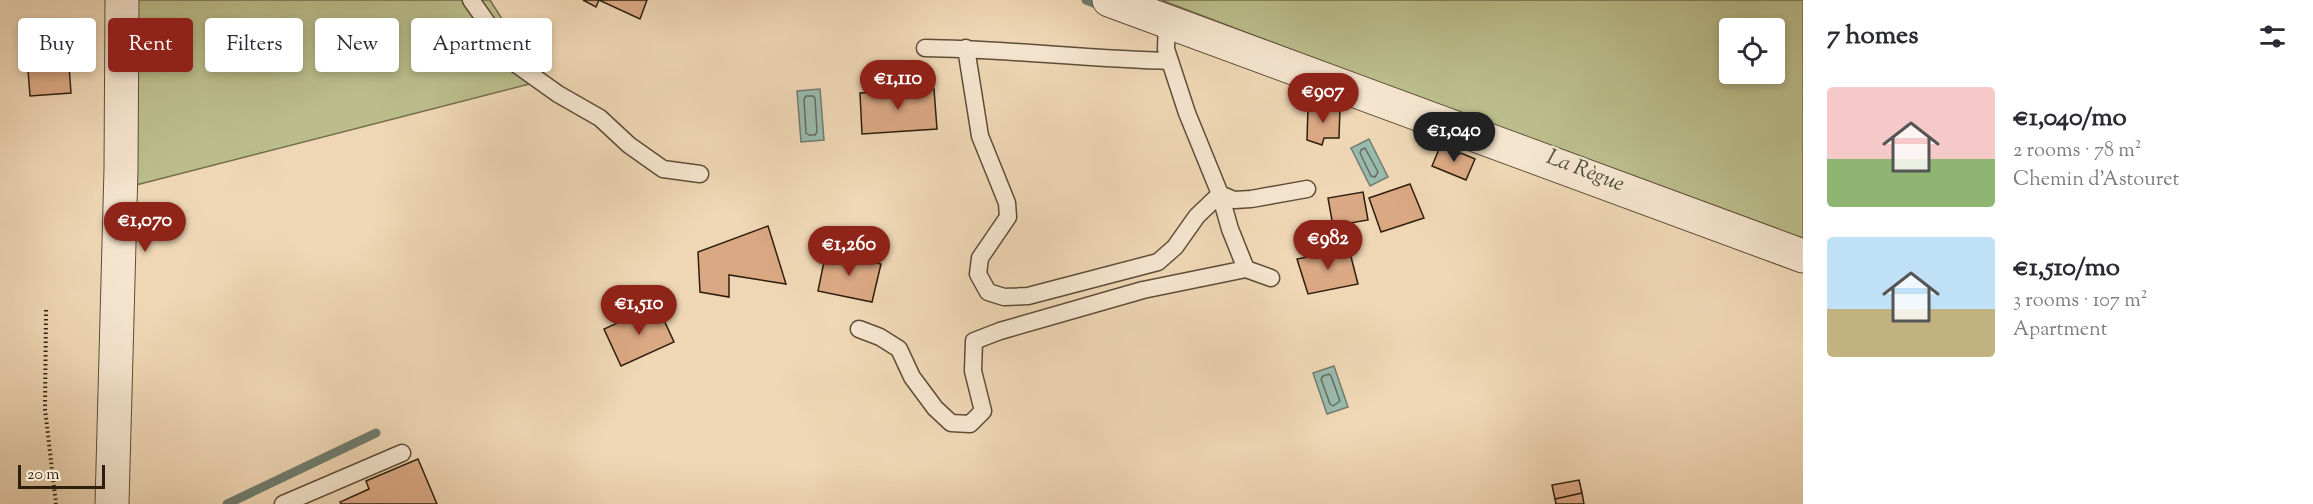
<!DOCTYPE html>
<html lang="en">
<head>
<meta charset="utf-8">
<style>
	:root { --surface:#fff; --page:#f2f2f3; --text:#2b2b33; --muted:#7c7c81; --accent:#8f2418 }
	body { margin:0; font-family:"Sorts Mill Goudy",serif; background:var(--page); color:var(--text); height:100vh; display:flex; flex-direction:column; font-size:22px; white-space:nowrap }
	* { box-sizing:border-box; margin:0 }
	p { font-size:20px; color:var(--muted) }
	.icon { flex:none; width:33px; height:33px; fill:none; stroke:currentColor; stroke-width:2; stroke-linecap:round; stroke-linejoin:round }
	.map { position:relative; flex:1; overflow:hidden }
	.sheet { display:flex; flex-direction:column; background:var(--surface); width:510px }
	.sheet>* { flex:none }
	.top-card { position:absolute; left:18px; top:18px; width:570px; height:54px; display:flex; gap:12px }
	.controls { position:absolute; left:1719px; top:18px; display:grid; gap:12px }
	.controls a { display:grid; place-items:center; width:66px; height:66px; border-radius:6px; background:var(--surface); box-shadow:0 3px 9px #0003; font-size:30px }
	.scale { position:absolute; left:18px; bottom:15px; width:87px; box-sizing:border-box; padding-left:6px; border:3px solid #2e1f0d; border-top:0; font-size:16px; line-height:21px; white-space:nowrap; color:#2e1f0d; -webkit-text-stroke:4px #f5e5cf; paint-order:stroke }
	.price { position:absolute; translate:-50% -51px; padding:0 14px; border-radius:21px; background:var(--accent); color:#fff; font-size:20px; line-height:39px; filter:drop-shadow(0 2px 3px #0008) }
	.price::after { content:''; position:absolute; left:50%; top:36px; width:18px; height:14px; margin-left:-9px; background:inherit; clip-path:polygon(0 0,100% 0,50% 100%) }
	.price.selected { background:#222; color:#fff }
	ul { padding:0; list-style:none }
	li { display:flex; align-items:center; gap:18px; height:150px; padding:0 24px }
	li span { display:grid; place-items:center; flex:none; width:168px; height:120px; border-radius:6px; color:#555 }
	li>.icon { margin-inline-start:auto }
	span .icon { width:72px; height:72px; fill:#fffc; stroke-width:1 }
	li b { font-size:26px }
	h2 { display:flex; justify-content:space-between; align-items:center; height:72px; padding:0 24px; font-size:26px }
	.tag { padding:0 21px; border-radius:6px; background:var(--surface); box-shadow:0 3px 9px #0003; font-size:21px; line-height:54px }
	.tag.selected { background:var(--accent); color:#fff }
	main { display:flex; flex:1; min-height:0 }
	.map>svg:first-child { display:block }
	.green { fill:#bbbe8c; stroke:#746e4c; stroke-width:1.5; fill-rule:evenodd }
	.water { fill:#9abaae; stroke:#6f7c6e; stroke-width:1.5 }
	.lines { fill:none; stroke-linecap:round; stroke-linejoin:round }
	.shore { stroke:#646c5e; stroke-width:1.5 }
	.stream { stroke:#6f7c6e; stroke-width:9 }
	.building { fill:#dba884; stroke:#2e1f0d; stroke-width:1.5 }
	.service-casing { stroke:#5e4d37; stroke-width:19 }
	.minor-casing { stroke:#5e4d37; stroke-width:35 }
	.path { stroke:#2e1f0d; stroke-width:4; stroke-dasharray:1.5 3; stroke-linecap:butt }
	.service { stroke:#f5e5cf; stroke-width:16 }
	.minor { stroke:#f5e5cf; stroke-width:33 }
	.labels { text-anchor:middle; stroke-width:4.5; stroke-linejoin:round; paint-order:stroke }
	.water-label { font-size:22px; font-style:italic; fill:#4e4e3d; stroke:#f5e5cf }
</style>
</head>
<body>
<main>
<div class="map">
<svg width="1803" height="504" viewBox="0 0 1803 504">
	<rect width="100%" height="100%" fill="#efd7b5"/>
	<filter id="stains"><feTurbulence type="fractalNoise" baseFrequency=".00333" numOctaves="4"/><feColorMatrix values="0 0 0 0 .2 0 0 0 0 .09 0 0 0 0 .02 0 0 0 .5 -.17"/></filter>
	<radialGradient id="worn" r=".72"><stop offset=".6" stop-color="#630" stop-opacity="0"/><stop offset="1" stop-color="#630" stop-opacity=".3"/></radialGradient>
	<path class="green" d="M138,0H490L541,81L136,185Z
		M1161,0H1803V244ZM1730,28H1774V74H1730Z"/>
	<path class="water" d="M820,89L824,140L801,142L797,91Z
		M1369,139L1388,177L1370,186L1351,148Z
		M1334,366L1348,407L1327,414L1313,373Z"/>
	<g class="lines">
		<path class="shore" d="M806,96H813L815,98L817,132L815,135H809L806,133L804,99Z
			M1365,148L1378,172L1375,177L1371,176L1360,153L1361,150Z
			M1329,374L1331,376L1340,401L1333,406L1330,404L1321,379L1323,376Z"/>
		<path class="stream" d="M1086,0L1104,7
			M227,504L376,433"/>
	</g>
	<path class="building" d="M583,0H647L640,19L599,0L596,7Z
		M69,66L71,93L30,96L28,70Z
		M934,89L937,129L862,134L860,93Z
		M1308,107L1340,108L1339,138H1324L1322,145L1307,140Z
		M1440,147L1458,155L1461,153L1475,159L1466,180L1432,166Z
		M1410,184L1424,218L1381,232L1369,198Z
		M1363,192L1368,220L1333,226L1328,198Z
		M768,226L786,284L729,275V297L700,292L698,252Z
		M1349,249L1358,284L1308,294L1297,259Z
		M826,252L881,264L872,302L818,291Z
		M657,305L674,342L621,366L604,329Z
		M418,459L437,504H341L340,502L369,489L366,481Z
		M1579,480L1582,493L1555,499L1552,485Z
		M1582,493L1584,504H1556L1555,499Z"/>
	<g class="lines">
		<g class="service-casing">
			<path id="service" d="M471,0L516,64L558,94L600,118L629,145L663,169L700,174
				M1167,21L1166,49L1187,113L1220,194L1234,200L1251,199L1307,189
				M925,48C1007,49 1088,59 1170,61
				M966,48L980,136L1007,203L1008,217L980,258L978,274L988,292L1004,297L1028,296L1158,262L1175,247L1197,216L1220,194L1230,229L1246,269L1271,278
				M859,329L880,337L899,349L912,377L935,408L951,423L970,424L983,411L973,371L974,341L1000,331L1143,290L1246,269
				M283,504L402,453"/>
		</g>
		<g class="minor-casing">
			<path id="minor" d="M1109,0L1803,256
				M112,504L121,169L122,0"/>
		</g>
		<path class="path" d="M46,310L45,409L56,504"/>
		<use href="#service" class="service"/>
		<use href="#minor" class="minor"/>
	</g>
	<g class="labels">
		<g class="water-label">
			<text transform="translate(1586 169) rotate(21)" y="8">La Règue</text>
		</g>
	</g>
	<rect width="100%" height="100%" filter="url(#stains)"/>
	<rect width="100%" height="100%" fill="url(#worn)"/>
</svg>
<div class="controls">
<a><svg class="icon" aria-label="locate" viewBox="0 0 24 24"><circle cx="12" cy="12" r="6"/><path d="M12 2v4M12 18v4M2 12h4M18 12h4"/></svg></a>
</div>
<div class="scale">20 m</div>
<b class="price" style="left:898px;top:111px">€1,110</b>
<b class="price" style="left:1323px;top:124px">€907</b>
<b class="price selected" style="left:1454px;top:163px">€1,040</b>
<b class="price" style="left:145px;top:253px">€1,070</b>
<b class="price" style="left:1328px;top:271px">€982</b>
<b class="price" style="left:849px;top:277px">€1,260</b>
<b class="price" style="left:639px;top:336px">€1,510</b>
<div class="top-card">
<a class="tag">Buy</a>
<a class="tag selected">Rent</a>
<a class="tag">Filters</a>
<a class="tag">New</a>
<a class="tag">Apartment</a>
</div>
</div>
<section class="sheet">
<h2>7 homes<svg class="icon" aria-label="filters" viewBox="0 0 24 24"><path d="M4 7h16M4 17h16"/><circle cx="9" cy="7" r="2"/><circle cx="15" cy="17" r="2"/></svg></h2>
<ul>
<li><span style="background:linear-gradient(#f6c9c9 60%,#8fb573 0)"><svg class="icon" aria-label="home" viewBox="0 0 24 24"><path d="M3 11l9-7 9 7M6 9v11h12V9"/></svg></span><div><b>€1,040/mo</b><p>2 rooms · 78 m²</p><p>Chemin d'Astouret</p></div></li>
<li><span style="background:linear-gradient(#bfe0f5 60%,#c2b280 0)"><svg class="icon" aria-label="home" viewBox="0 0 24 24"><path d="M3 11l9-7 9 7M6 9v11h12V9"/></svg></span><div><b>€1,510/mo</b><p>3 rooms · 107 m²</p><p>Apartment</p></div></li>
</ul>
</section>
</main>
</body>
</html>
